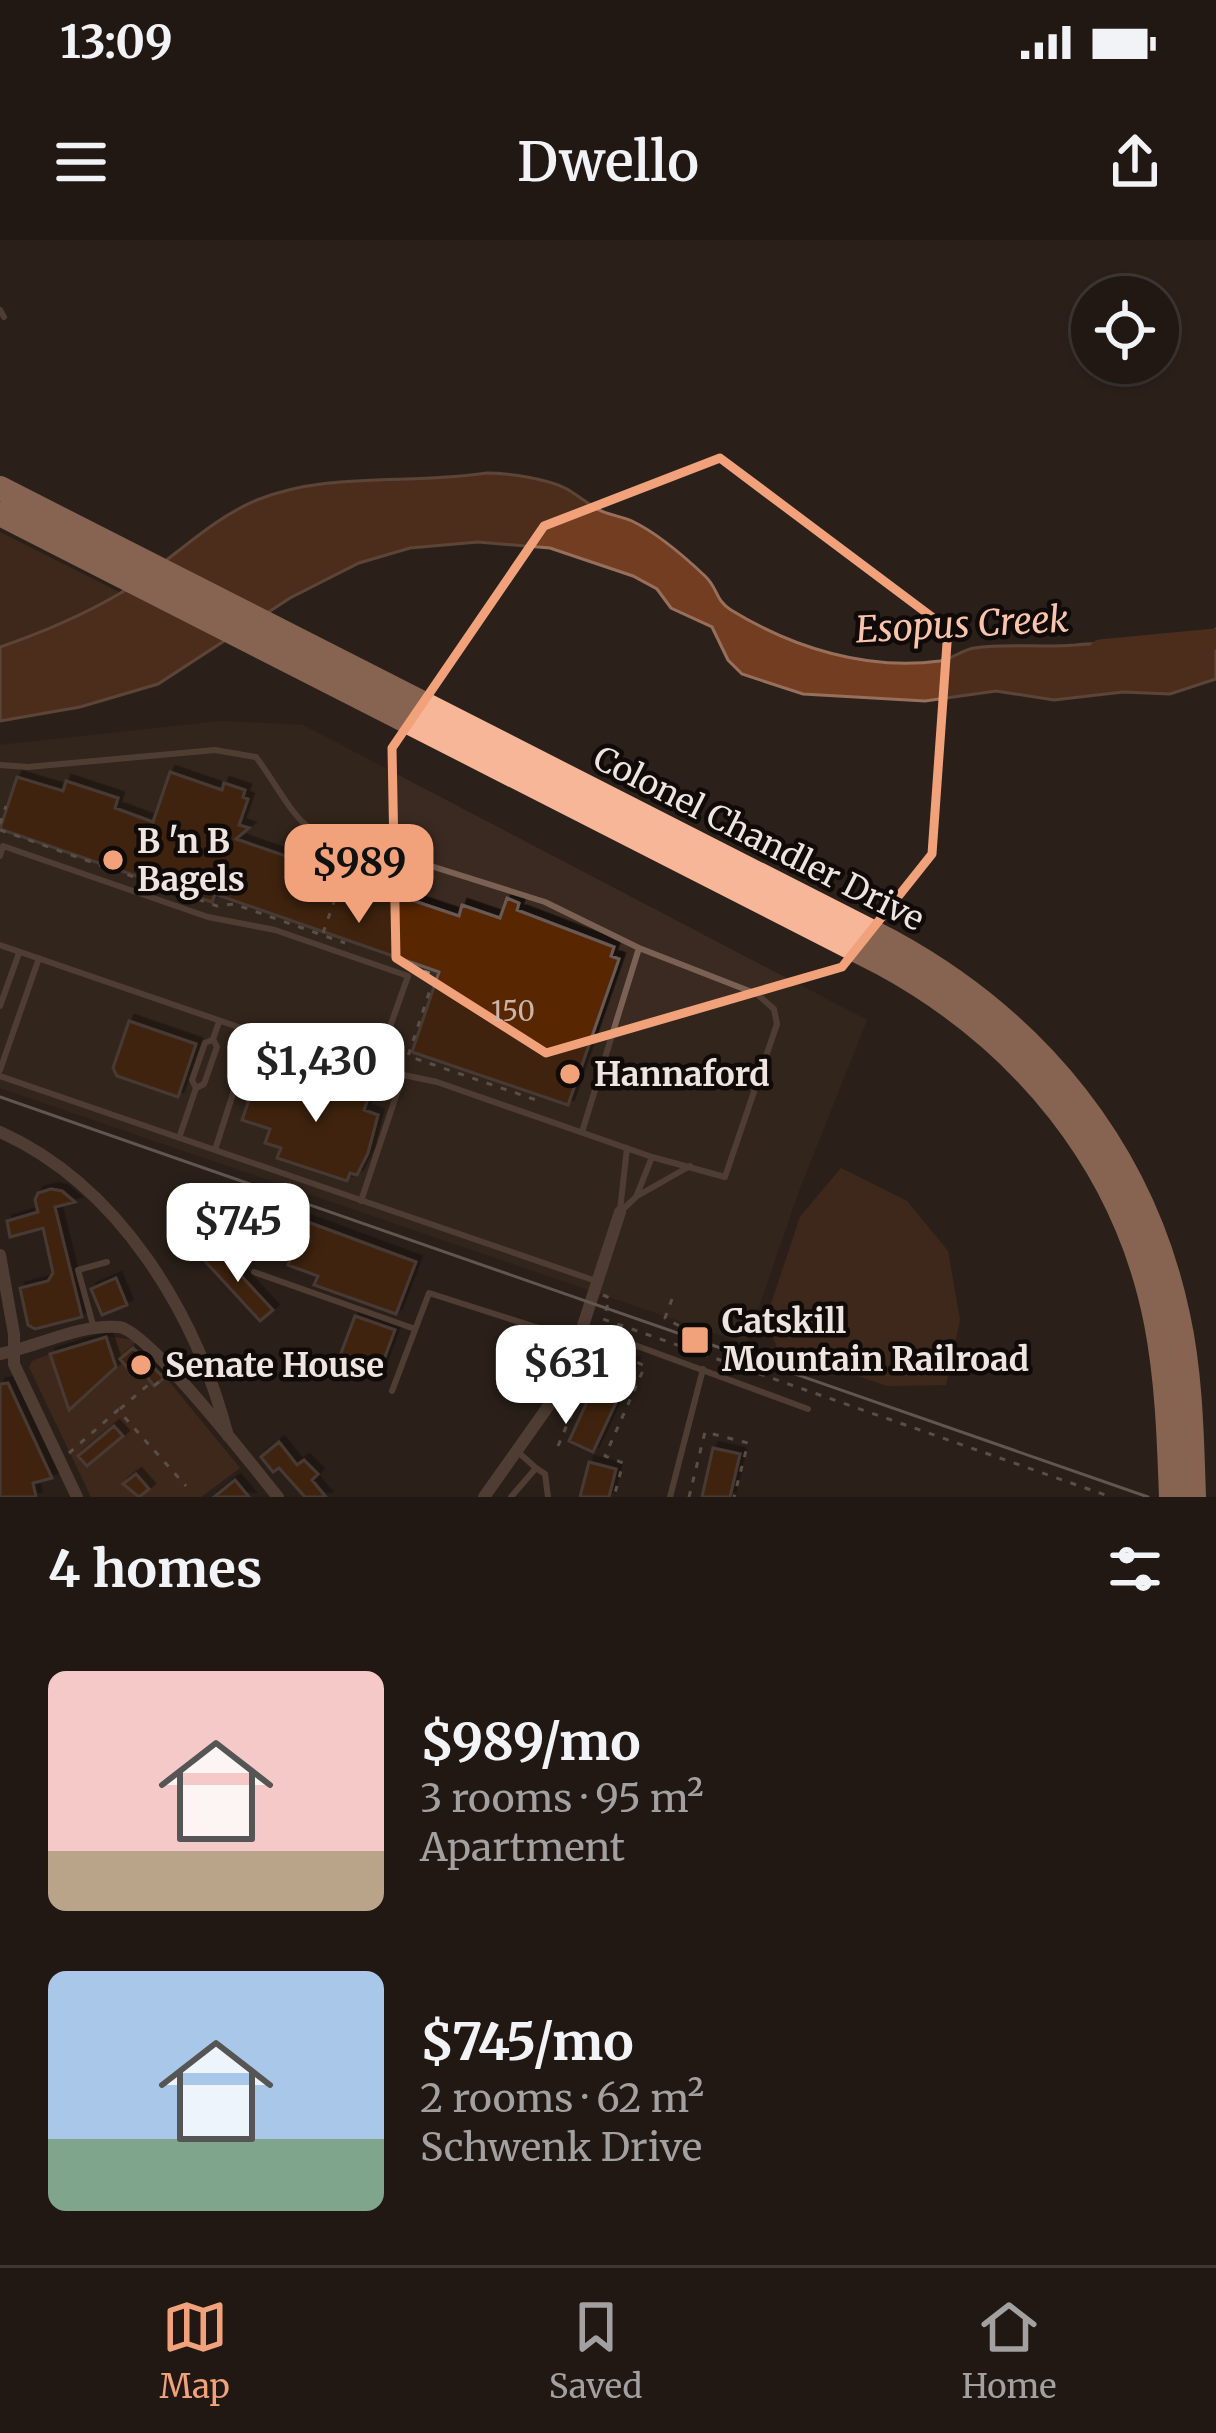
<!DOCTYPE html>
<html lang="en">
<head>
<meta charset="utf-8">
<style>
	:root { --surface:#211814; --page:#29211d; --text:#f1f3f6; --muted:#a2a0a0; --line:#3e3734; --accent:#f1a27b }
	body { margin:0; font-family:Merriweather,serif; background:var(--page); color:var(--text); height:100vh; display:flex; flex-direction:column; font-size:45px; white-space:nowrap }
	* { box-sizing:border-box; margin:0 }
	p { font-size:39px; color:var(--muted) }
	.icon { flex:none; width:66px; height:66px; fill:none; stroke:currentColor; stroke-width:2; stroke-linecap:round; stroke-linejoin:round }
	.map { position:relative; height:1257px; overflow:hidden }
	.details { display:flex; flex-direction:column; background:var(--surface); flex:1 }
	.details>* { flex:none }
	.buttons { position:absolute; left:1071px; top:36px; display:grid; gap:24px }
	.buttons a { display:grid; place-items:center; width:108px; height:108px; border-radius:50%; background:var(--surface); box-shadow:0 3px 9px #0004,0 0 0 3px var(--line); font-size:60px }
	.price { position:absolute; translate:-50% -102px; padding:0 27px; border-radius:24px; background:#fff; color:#222; font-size:39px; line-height:78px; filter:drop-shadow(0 3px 6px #0008) }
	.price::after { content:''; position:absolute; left:50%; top:72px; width:36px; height:27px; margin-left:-18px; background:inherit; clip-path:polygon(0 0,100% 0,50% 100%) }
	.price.current { background:var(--accent); color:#111 }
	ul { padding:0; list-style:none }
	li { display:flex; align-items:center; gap:36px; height:300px; padding:0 48px }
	li span { display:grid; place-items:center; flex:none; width:336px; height:240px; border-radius:18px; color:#555 }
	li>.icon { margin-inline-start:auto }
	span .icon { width:144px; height:144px; fill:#fffc; stroke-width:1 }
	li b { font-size:51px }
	h2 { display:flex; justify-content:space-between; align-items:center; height:144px; padding:0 48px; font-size:51px }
	.status { display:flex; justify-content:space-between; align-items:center; height:84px; padding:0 60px; background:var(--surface); direction:ltr }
	.status svg { height:33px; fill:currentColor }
	header { display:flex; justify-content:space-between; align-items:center; height:156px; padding:0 48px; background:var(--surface); font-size:54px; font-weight:600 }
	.tabs { display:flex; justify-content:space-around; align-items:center; height:168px; border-top:3px solid var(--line); background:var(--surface); font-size:33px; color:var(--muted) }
	.tabs a { display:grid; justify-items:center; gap:6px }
	.tabs .current { color:var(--accent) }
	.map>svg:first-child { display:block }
	.built { fill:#3b2a21 }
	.green { fill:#56311e }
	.water { fill:#733d21; stroke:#986f5b; stroke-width:3 }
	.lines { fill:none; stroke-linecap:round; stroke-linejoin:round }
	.river { stroke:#733d21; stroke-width:21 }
	.building { fill:#592506; stroke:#685a54; stroke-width:3; filter:url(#shadow) }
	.path { stroke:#918681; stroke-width:3; stroke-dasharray:6 9; stroke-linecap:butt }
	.lane { stroke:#7a6154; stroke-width:6 }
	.street { stroke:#7a6154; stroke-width:12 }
	.highway { stroke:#f6b697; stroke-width:24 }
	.rail { stroke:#a29793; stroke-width:3 }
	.marked { fill:none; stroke:#f1a27b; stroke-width:9; stroke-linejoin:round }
	.poi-dot { fill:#f1a27b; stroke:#100b09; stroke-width:4.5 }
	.labels { text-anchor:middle; stroke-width:9; stroke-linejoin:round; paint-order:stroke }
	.number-label { font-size:27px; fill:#c9b5aa }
	.street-label { font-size:33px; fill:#eee5e1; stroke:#100b09 }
	.poi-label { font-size:33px; font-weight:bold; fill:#eee5e1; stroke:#100b09; text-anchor:start }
	.water-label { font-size:36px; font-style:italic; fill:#f9c4ab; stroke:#100b09 }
</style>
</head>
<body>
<div class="status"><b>13:09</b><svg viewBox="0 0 49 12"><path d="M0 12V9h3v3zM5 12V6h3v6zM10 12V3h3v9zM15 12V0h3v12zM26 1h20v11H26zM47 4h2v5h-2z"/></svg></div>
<header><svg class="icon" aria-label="menu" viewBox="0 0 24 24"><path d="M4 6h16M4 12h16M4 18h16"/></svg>Dwello<svg class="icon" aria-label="share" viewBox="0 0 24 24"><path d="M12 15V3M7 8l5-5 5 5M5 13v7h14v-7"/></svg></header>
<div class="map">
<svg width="1216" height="1257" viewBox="0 0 1216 1257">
	<defs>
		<filter id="shadow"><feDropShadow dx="5.5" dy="-5.5" stdDeviation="0" flood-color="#0009"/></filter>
	</defs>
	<rect width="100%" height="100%" fill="#2c201a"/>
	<path class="built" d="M221,481L303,485L867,780L799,951L746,1104L0,848V505Z"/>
	<path class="green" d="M0,292L121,353L48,390L0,407Z
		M841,928L907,961L948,1011L960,1080L946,1145L887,1146L777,1108L766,1079L800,977Z
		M105,1096L135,1100L240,1228L201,1257H91L29,1127L32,1121L50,1114L70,1170L115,1128Z"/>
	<path class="water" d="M487,233C508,233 549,239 567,249C577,255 587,263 597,269C608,275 621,276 632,281C657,293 685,317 705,336C718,348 715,360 731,370C793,408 868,431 940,421C952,419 962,410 974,408C1007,403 1041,408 1075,405C1130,398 1161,424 1216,389V439L1170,454L1123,452L1054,460L996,451L925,461L803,454L742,434L728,420L712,387L671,368L657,349L633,336L550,308L478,302L410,308L359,323L290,358L158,444L80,467L0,481V407C41,393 81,376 119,354C166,326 206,281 257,260C329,231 411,245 487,233Z"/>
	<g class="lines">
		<path class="river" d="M1100,410L1216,399"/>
	</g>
	<path class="building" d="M170,532L222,550L224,543L245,550L243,557L248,559L239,585L249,588L236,599L350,638L353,629L380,638L376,648L459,676L462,665L500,678L507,658L519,663L517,670L614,707L611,716L619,719L568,865L412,812L439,732L215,654L212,662L0,589L17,537L63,551L66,541L118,558L115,568L153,582Z
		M129,781L196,804L178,857L117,836L113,828Z
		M305,835L349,844L347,849L369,856L364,870L378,875L368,913L357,935L350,933L347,941L277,918L281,908L265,903L270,889L242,880L255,843L293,856Z
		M51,949L62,951L75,962L55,967L82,1077L35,1089L28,1085L20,1048L48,1041L53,1033L43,988L10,997L7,981L38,972L35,960L38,953Z
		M203,956L275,982L263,1011L191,985Z
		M305,981L416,1022L396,1074L314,1045L318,1036L288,1025Z
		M216,1009L273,1070L260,1081L204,1020Z
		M116,1038L127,1065L102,1075L91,1049Z
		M355,1076L395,1090L381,1127L341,1113Z
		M106,1097L116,1127L69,1170L50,1114Z
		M133,1108L164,1138L154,1146L142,1130L134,1136L120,1119Z
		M610,1112L634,1124L593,1212L569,1201Z
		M8,1143L52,1238L33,1243L36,1257H0V1144Z
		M114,1186L123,1196L87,1226L78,1216Z
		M279,1202L297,1225L304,1220L318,1234L312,1240L326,1257H305L279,1228L273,1232L261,1217Z
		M713,1208L740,1214L730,1257H702Z
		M589,1222L616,1229L609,1257H580Z
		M136,1234L149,1249L139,1257L123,1244Z
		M235,1240L249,1257H214Z"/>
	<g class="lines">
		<path class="path" d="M0,584L6,566
			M0,590L217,666L234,664L345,703
			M323,693L352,611
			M410,726L435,735L408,816L542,862
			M603,1055L610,1058L603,1079L1111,1257
			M672,1059L665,1078L685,1089
			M120,1169L148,1145L151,1148L163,1139
			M558,1206L601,1105L645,1126L605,1216L623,1223L614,1257
			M69,1213L118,1170L186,1246
			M689,1257L705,1192L748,1203L734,1257"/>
		<path class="lane" d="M0,70L4,77
			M0,525L28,527L215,510L256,517C271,536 292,577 310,588L545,662L639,708L757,754L774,769L777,784L725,937L652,917L437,842L337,821L0,705
			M0,616L3,606L208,677L275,690L408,736L375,829
			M0,766L19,713
			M0,830L39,718
			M0,836L596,1041
			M196,848L192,840L205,803L212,800
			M582,892L639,708
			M179,898L196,848L204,844L217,807L213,799L219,782
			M215,910L252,794
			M639,955L690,926
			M361,961L403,835
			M620,970L627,908
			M620,972L636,957L652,917
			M254,1032L415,1089
			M93,1085L78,1030L107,1022
			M583,1086L808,1169
			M392,1151L429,1053L576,1100
			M536,1228L545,1234L548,1257
			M511,1257L536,1228L518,1212
			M670,1257L703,1129"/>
		<path class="street" d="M0,892C120,946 196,1074 228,1196
			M0,1015L14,1094V1124L77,1257
			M0,1114C39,1106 79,1084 119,1087C148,1090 254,1228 278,1257
			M484,1257L564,1144L620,972"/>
		<path class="highway" d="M0,248L892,702C1038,782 1143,910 1178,1075C1191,1134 1192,1197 1194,1257
			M0,274L881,723C1021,799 1125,924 1156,1083C1167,1140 1169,1199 1171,1257"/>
		<path class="rail" d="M0,857L1148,1257"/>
	</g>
	<path d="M0 0H1216V1257H0ZM720,218L948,389L932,614L842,727L546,813L396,718L392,508L544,286Z" fill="#2c201a" fill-opacity=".55" fill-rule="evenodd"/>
	<path class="marked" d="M720,218L948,389L932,614L842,727L546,813L396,718L392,508L544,286Z"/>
	<g class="poi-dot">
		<circle cx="113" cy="620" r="12"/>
		<circle cx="570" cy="834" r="12"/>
		<rect x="680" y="1085" width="30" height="30" rx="6"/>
		<circle cx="141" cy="1125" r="12"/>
	</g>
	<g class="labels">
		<g class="number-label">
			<text x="513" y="781">150</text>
		</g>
		<g class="street-label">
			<text transform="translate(759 598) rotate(27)" y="12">Colonel Chandler Drive</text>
		</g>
		<g class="poi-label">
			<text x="137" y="613">B 'n B<tspan x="137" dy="38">Bagels</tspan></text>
			<text x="594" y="846">Hannaford</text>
			<text x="722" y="1093">Catskill<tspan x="722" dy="38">Mountain Railroad</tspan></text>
			<text x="165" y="1137">Senate House</text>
		</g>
		<g class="water-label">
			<text transform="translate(962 384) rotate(-3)" y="13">Esopus Creek</text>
		</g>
	</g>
</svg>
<div class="buttons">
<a><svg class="icon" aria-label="locate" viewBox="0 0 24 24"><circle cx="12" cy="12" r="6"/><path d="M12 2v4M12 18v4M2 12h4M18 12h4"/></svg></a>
</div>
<b class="price current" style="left:359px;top:686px">$989</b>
<b class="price" style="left:316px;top:885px">$1,430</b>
<b class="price" style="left:238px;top:1045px">$745</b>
<b class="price" style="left:566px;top:1187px">$631</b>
</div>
<section class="details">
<h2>4 homes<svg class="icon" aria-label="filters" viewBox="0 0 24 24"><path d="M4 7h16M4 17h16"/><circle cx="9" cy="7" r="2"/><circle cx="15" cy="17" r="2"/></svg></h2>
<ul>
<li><span style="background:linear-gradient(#f6c9c9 75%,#b9a48a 0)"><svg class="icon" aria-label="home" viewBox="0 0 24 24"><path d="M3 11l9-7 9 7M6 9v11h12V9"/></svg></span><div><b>$989/mo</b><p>3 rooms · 95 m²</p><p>Apartment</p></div></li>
<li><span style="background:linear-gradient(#a9c7e8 70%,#7fa58c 0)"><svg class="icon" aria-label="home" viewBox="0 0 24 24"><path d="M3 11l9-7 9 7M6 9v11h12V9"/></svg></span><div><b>$745/mo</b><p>2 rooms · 62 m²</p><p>Schwenk Drive</p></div></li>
</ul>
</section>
<nav class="tabs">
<a class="current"><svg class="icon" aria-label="map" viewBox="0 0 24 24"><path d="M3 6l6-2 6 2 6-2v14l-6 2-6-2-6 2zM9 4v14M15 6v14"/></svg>Map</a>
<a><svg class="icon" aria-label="saved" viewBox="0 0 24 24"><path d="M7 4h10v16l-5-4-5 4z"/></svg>Saved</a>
<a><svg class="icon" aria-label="home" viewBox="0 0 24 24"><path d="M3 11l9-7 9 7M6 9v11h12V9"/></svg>Home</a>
</nav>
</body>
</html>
